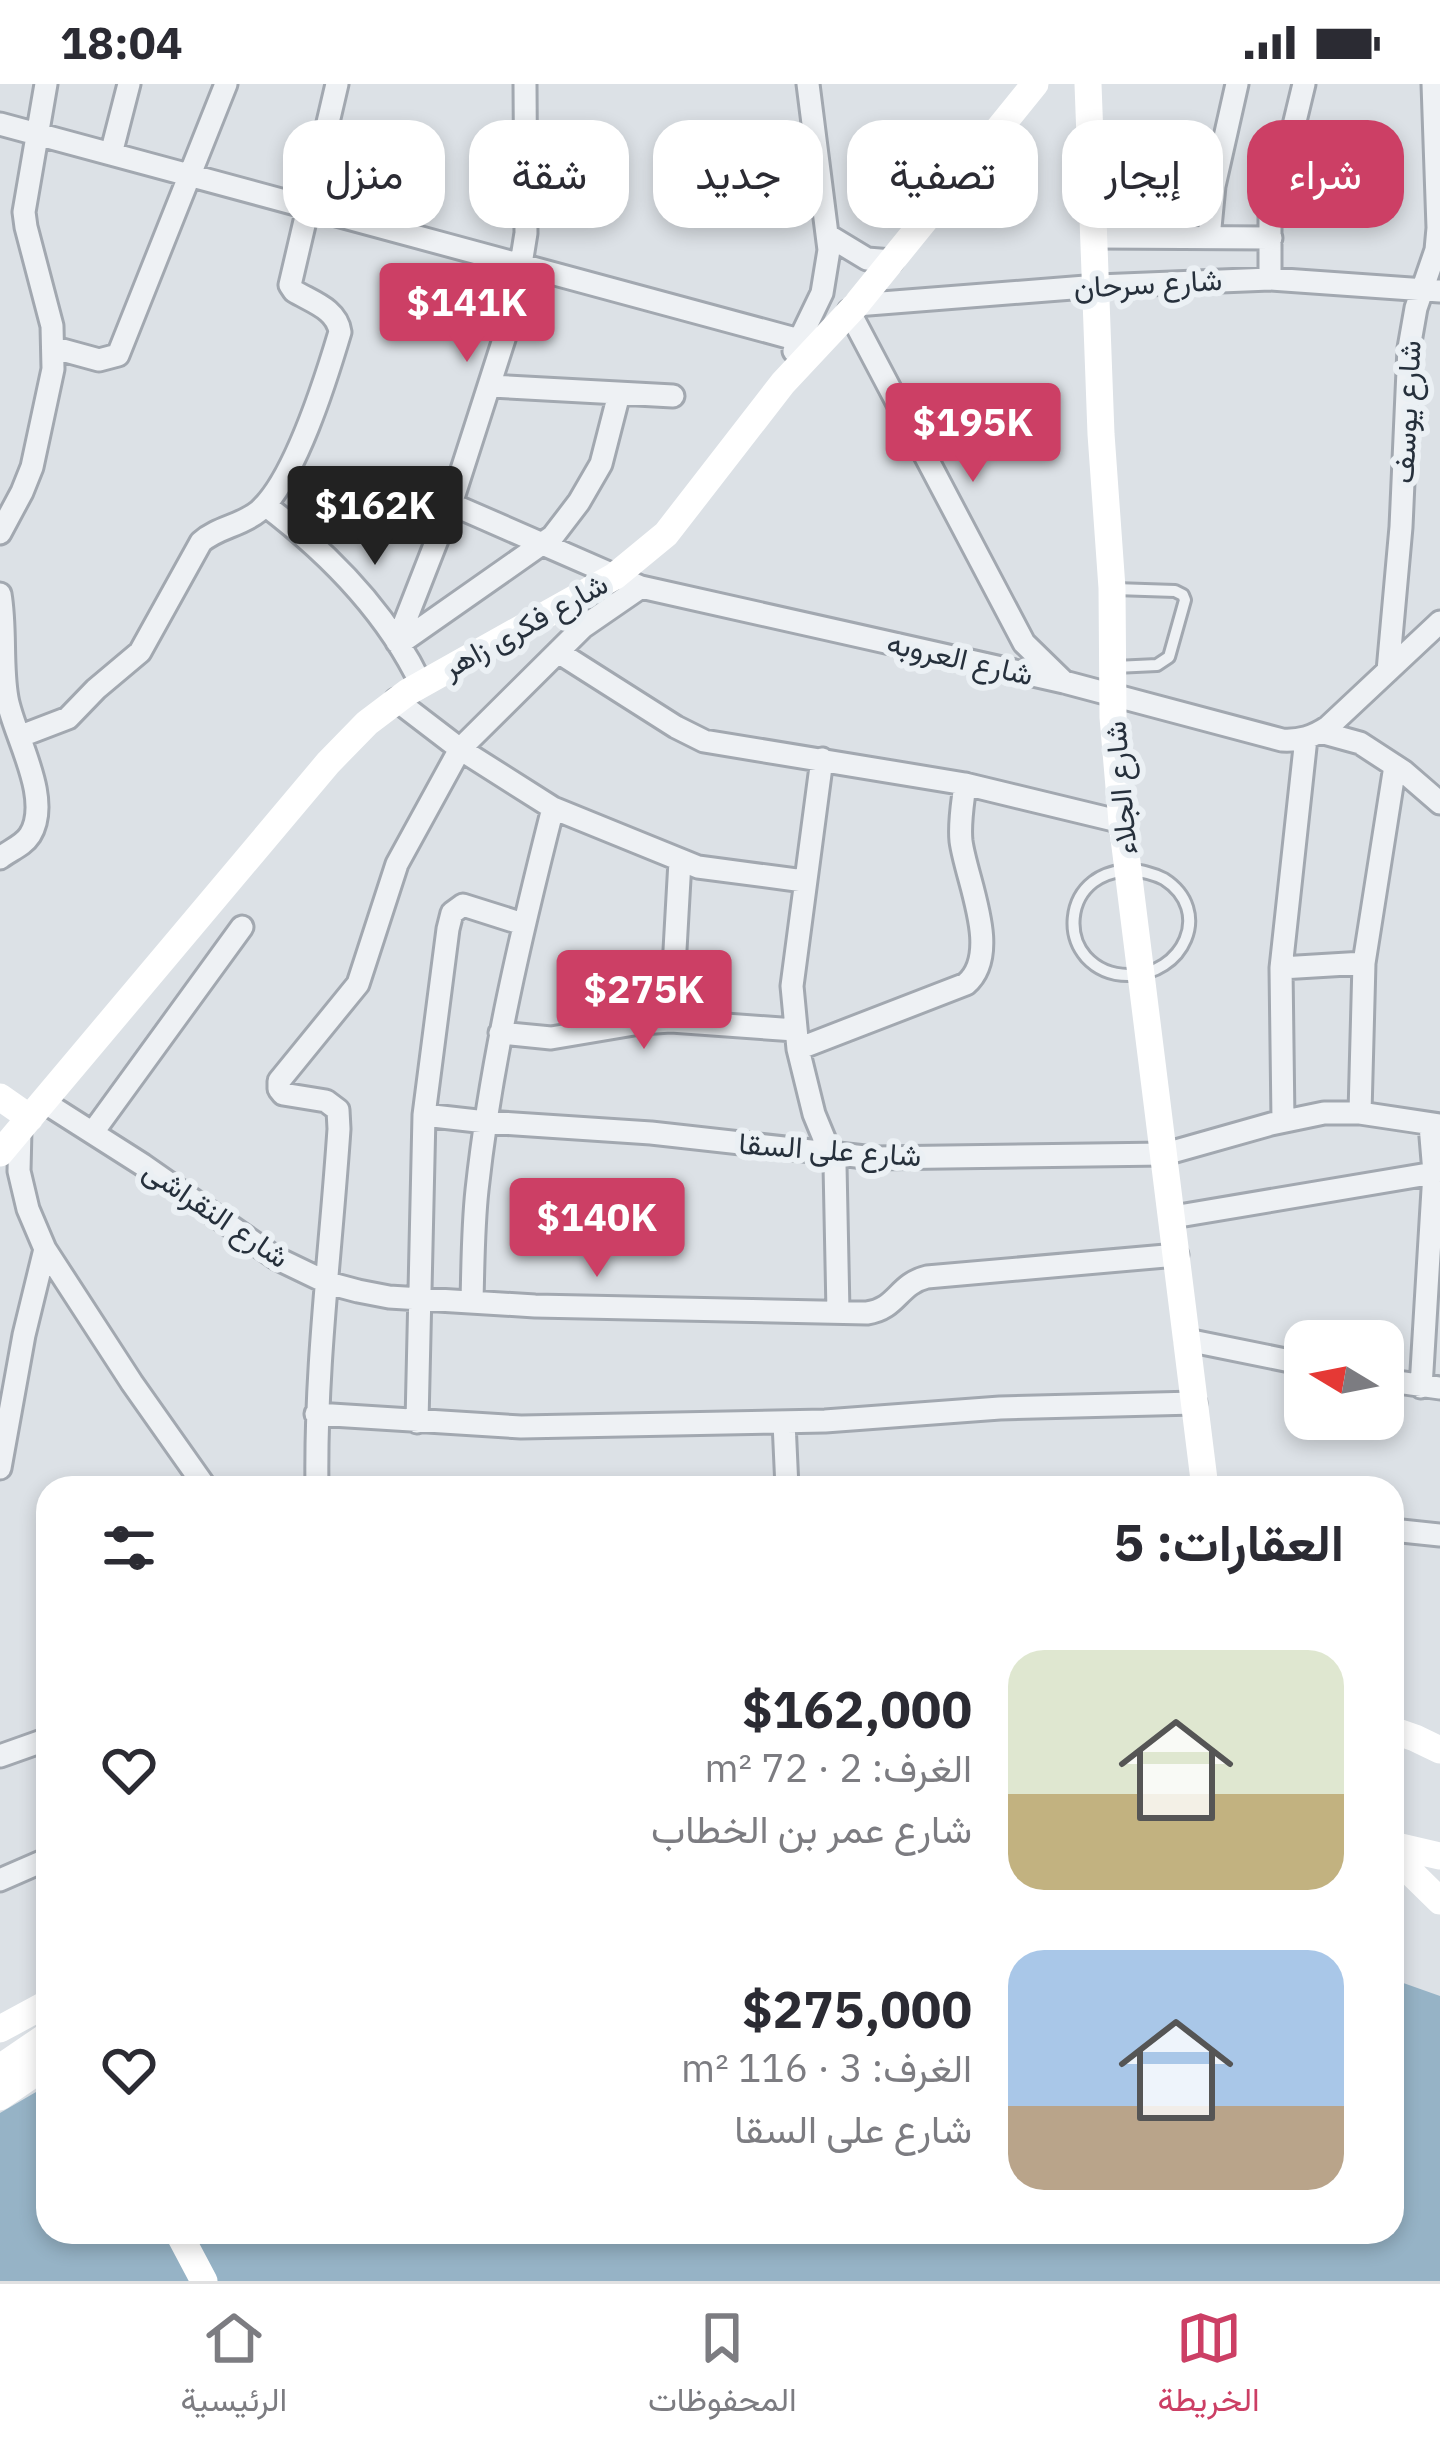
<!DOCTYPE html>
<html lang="ar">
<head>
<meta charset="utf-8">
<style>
	:root { --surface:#fff; --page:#f7f7f7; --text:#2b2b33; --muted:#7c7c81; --line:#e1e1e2; --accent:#cc3f65 }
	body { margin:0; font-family:"IBM Plex Sans",Vazirmatn,sans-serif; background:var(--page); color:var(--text); direction:rtl; height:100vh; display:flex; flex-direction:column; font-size:45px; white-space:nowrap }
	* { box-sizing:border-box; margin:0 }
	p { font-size:39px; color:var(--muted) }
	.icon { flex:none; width:66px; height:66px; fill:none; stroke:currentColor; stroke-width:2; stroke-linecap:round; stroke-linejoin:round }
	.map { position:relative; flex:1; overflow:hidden; direction:ltr }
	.drawer { position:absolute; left:36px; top:1392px; width:1368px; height:768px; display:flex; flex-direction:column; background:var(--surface); border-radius:36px; box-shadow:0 6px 18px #0003; direction:rtl }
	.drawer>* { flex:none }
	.banner { position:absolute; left:36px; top:36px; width:1368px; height:108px; direction:rtl; display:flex; gap:24px }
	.needle { width:78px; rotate:280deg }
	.buttons { position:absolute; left:1284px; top:1236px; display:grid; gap:24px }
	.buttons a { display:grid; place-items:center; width:120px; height:120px; border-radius:24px; background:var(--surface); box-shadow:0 6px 18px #0003; font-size:60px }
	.price { position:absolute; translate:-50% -102px; padding:0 27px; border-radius:12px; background:var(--accent); color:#fff; font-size:39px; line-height:78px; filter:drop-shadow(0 3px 6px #0008) }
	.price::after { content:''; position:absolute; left:50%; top:72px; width:36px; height:27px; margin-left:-18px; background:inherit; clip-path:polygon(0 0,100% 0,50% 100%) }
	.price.current { background:#222; color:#fff }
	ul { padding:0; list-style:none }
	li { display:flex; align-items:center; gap:36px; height:300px; padding:0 60px }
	li span { display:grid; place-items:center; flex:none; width:336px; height:240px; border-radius:36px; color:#555 }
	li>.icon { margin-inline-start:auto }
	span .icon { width:144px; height:144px; fill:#fffc; stroke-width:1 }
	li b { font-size:51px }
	h2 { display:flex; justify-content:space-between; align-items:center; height:144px; padding:0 60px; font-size:51px }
	.chip { padding:0 42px; border-radius:36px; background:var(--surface); box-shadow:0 6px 18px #0003; font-size:42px; line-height:108px }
	.chip.current { background:var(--accent); color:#fff }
	.status { display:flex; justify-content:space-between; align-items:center; height:84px; padding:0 60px; background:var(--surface); direction:ltr }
	.status svg { height:33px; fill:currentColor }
	.tabs { display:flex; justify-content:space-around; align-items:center; height:168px; border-top:3px solid var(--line); background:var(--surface); font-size:33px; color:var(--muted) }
	.tabs a { display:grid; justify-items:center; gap:6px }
	.tabs .current { color:var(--accent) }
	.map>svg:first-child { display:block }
	.water { fill:#96b3c6 }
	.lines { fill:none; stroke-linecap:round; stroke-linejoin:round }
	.lane-casing { stroke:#a2a8b0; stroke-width:16 }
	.street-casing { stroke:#a2a8b0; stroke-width:27 }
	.lane { stroke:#eef1f4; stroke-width:10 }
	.street { stroke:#eef1f4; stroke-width:21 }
	.secondary { stroke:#fff; stroke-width:27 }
	.labels { text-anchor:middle; stroke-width:12; stroke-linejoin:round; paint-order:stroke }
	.street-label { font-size:30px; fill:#26303c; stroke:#ebf0f4 }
</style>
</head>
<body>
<div class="status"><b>18:04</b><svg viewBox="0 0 49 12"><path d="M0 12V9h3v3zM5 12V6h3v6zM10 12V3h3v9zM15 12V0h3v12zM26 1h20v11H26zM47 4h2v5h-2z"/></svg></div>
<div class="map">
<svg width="1440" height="2197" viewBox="0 0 1440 2197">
	<rect width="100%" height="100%" fill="#dce1e6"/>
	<path class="water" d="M1392,1895L1440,1912V2197H0V2029L48,2001V2148H1392Z"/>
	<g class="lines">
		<g class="lane-casing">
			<path id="lane" d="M1115,505L1175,507L1183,511L1185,516L1169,573L1157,581L1115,583
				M1128,785C1141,787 1153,789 1164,795C1214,827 1183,892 1128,891C1112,891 1097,885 1086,873C1067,851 1070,816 1093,798C1103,790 1116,787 1128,785Z"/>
		</g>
		<g class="street-casing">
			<path id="street" d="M0,40L799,256
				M111,70L129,0
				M829,152L867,175L892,177
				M1095,153L1271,154
				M1209,154L1214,102L1237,0
				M1270,195V73C1274,64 1285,67 1290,58L1304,0
				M856,221L1098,202L1270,195L1440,207
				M849,227L1024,559L1064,598
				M55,264L99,276L118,271L226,0
				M794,267L822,209L829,166L808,0
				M491,302L673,312
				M451,420L641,503L1064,598L1282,656C1300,657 1313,653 1328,643L1440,538
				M265,421C327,468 387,529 421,600
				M0,449L22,408L32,383L53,285L52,242L26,143L24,128L46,0
				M0,510C6,545 1,580 7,614C13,650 53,714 30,751C23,762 10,766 0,774
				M397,558L451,420L514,224L526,149L525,0
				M399,560L553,452L579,418L601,380L619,310
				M558,568L676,643L704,657L965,700L1122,738
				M1388,587L1401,443L1409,264L1416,224L1436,166L1438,144L1433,0
				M396,616L460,665L553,724L698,783L804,797
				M1320,648L1360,659L1403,687L1440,719
				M21,652L68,634L96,605L140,568L201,458C218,443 241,442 259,427C295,395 326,295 340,248C337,225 312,218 294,207L290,201L337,0
				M822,675L792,902L798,965L814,1030L835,1081L838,1228
				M1281,884L1364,879
				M671,937L680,777
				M500,949L551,954L640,939L671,937L795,946
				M798,965L966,900C1002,869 966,796 961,757C959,738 963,718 965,700
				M44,1018L143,1081L276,1174L328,1199L358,1207L389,1213L535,1222L867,1229C897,1225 898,1200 927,1193L1177,1171
				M1360,1029L1364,879L1395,682
				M424,1031L486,1038L651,1049L874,1074L1165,1070L1271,1040L1324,1029H1360L1440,1041
				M1283,1037L1281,884L1306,654
				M20,1046L19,1087L28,1125L45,1165L132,1299L206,1404
				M93,1048L242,843
				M1173,1133L1434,1089
				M472,1217C473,1180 473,1143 477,1106C491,976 521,850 553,724
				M1187,1256L1305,1280
				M1383,1296L1440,1304
				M1421,1303L1434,1089L1430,1041
				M316,1330L521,1343L825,1337L1000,1324L1195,1319
				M417,1338L424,1031L448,845L452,829L463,821L523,840
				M784,1338L787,1404
				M0,1384L24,1251L45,1165
				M317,1404C315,1284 331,1165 339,1045L338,1026L326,1017L283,1010L279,1005V997L358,900L397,780L460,665L583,543L641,503
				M1392,1446L1440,1451
				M0,1672L48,1655
				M0,1796L48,1775"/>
		</g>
		<use href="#lane" class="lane"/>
		<use href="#street" class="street"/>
		<path class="secondary" d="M1088,0L1101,350L1112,504L1113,633L1122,738L1205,1404
			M0,1013L30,1034
			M0,1069L328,679L367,639L408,608L615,492L666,450L783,299L856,221L1035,0
			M1392,1646L1415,1654L1440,1666
			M1392,1761L1440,1772
			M1392,1770L1440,1817
			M0,1945L48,1919
			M0,1984L48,1951
			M0,2013L48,1980
			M178,2148L204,2197"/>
	</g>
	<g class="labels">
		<g class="street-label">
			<text transform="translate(1148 200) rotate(-3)" y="10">شارع سرحان</text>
			<text transform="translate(1407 328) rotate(-87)" y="10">شارع يوسف</text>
			<text transform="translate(525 542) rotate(-29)" y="10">شارع فكرى زاهر</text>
			<text transform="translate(960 575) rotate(13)" y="10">شارع العروبه</text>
			<text transform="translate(1121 704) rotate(-95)" y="10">شارع الجلاء</text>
			<text transform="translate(830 1066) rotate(4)" y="10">شارع على السقا</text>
			<text transform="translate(216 1130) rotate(34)" y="10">شارع النقراشى</text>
		</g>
	</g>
</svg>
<div class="buttons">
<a><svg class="needle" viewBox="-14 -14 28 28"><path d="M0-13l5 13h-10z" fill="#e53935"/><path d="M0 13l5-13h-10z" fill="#7c7c81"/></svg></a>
</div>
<b class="price" style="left:467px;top:281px">$141K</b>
<b class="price" style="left:973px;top:401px">$195K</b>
<b class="price current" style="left:375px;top:484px">$162K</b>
<b class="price" style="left:644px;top:968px">$275K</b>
<b class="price" style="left:597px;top:1196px">$140K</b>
<div class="banner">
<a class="chip current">شراء</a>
<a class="chip">إيجار</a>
<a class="chip">تصفية</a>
<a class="chip">جديد</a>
<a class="chip">شقة</a>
<a class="chip">منزل</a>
</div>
<section class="drawer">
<h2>العقارات: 5<svg class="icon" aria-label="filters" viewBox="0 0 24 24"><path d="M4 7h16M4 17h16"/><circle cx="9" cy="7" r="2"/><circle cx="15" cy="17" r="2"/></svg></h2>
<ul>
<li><span style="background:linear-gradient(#dfe7d0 60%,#c2b280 0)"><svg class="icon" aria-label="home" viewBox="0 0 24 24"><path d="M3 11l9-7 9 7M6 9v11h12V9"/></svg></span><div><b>$162,000</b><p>الغرف: 2 · 72 m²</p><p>شارع عمر بن الخطاب</p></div><svg class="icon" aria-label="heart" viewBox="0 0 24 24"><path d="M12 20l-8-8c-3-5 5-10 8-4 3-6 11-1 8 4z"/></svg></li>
<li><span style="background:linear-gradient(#a9c7e8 65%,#b9a48a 0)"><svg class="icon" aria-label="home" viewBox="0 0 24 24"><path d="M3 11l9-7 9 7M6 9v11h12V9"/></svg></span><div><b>$275,000</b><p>الغرف: 3 · 116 m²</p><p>شارع على السقا</p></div><svg class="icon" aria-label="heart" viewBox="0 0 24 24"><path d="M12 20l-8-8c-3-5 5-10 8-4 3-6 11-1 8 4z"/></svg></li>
</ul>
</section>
</div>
<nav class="tabs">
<a class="current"><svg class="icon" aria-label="map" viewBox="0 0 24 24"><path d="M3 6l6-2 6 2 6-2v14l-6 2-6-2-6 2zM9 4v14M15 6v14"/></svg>الخريطة</a>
<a><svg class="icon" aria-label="saved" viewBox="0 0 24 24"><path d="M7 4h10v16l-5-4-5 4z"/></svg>المحفوظات</a>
<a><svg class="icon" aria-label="home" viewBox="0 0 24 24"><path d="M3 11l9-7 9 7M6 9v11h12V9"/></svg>الرئيسية</a>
</nav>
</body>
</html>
